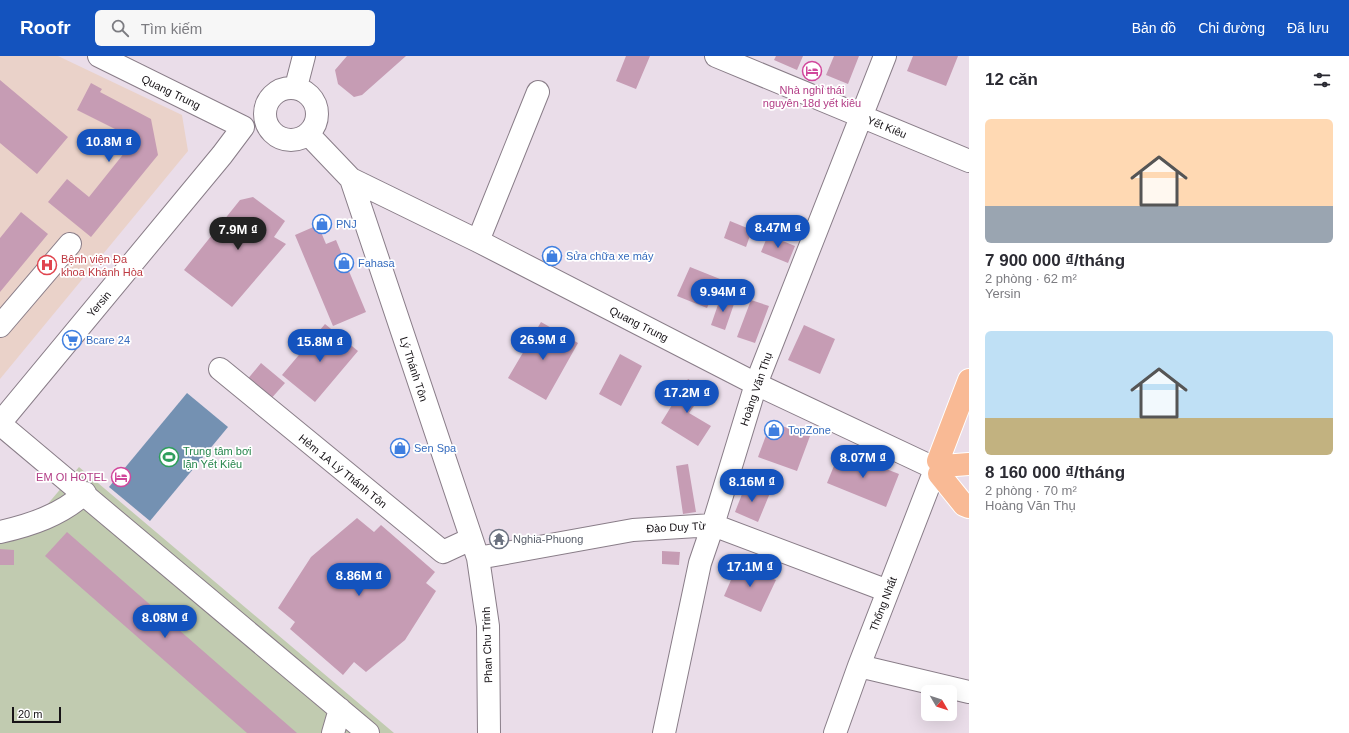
<!DOCTYPE html>
<html lang="vi">
<head>
<meta charset="utf-8">
<style>
	:root { --surface:#fff; --page:#f7f7f7; --text:#2b2b33; --muted:#7c7c81; --accent:#1453be }
	body { margin:0; font-family:Arial,sans-serif; background:var(--page); color:var(--text); height:100vh; display:flex; flex-direction:column; font-size:15px; white-space:nowrap }
	* { box-sizing:border-box; margin:0 }
	p { font-size:13px; color:var(--muted) }
	.icon { flex:none; width:22px; height:22px; fill:none; stroke:currentColor; stroke-width:2; stroke-linecap:round; stroke-linejoin:round }
	.map { position:relative; flex:1; overflow:hidden }
	.panel { display:flex; flex-direction:column; background:var(--surface); width:380px }
	.panel>* { flex:none }
	.needle { width:26px; rotate:129deg }
	.buttons { position:absolute; left:921px; top:629px; display:grid; gap:8px }
	.buttons a { display:grid; place-items:center; width:36px; height:36px; border-radius:6px; background:var(--surface); box-shadow:0 4px 16px #0002; font-size:20px }
	.scale { position:absolute; left:12px; bottom:10px; width:49px; box-sizing:border-box; padding-left:4px; border:2px solid #171317; border-top:0; font-size:11px; line-height:14px; white-space:nowrap; color:#171317; -webkit-text-stroke:3px #fff; paint-order:stroke }
	.price { position:absolute; translate:-50% -34px; padding:0 9px; border-radius:14px; background:var(--accent); color:#fff; font-size:13px; line-height:26px; filter:drop-shadow(0 1px 2px #0008) }
	.price::after { content:''; position:absolute; left:50%; top:24px; width:12px; height:9px; margin-left:-6px; background:inherit; clip-path:polygon(0 0,100% 0,50% 100%) }
	.price.current { background:#222; color:#fff }
	ul { padding:0; list-style:none }
	li { display:grid; align-content:center; gap:8px; height:212px; padding:0 16px }
	li span { display:grid; place-items:center; height:124px; border-radius:6px; color:#555 }
	li>.icon { margin-inline-start:auto }
	span .icon { width:72px; height:72px; fill:#fffc; stroke-width:1 }
	li b { font-size:17px }
	h2 { display:flex; justify-content:space-between; align-items:center; height:48px; padding:0 16px; font-size:17px }
	header { display:flex; align-items:center; gap:24px; box-sizing:border-box; height:56px; padding:0 20px; background:var(--accent); color:#fff }
	header strong { font-size:19px }
	nav { display:flex; gap:22px; margin-inline-start:auto; font-size:14px }
	.search { width:280px; height:36px; background:var(--page); display:flex; align-items:center; gap:10px; box-sizing:border-box; padding:0 14px; border-radius:6px; color:var(--muted); font-size:15px }
	main { display:flex; flex:1; min-height:0 }
	.map>svg:first-child { display:block }
	.education { fill:#ead2c9 }
	.green { fill:#c1cbb0 }
	.water { fill:#7491b2 }
	.building { fill:#c69cb4 }
	.lines { fill:none; stroke-linecap:round; stroke-linejoin:round }
	.minor-casing { stroke:#897d88; stroke-width:24 }
	.major-casing { stroke:#fff; stroke-width:24 }
	.minor { stroke:#fff; stroke-width:22 }
	.major { stroke:#f9ba95; stroke-width:22 }
	.labels { text-anchor:middle; stroke-width:3.5; stroke-linejoin:round; paint-order:stroke }
	.hotel-label { font-size:11px; fill:#b23c85; stroke:#fff }
	.street-label { font-size:11px; fill:#171317; stroke:#fff }
	.shop-label { font-size:11px; fill:#366cbe; stroke:#fff; text-anchor:start }
	.health-label { font-size:11px; fill:#be3a42; stroke:#fff; text-anchor:start }
	.leisure-label { font-size:11px; fill:#27864d; stroke:#fff; text-anchor:start }
	.worship-label { font-size:11px; fill:#5b616d; stroke:#fff; text-anchor:start }
</style>
</head>
<body>
<header>
<strong>Roofr</strong>
<div class="search"><svg class="icon" aria-label="search" viewBox="0 0 24 24"><circle cx="10" cy="10" r="6"/><path d="M15 15l6 6"/></svg>Tìm kiếm</div>
<nav><a>Bản đồ</a><a>Chỉ đường</a><a>Đã lưu</a></nav>
</header>
<main>
<div class="map">
<svg width="969" height="677" viewBox="0 0 969 677">
	<rect width="100%" height="100%" fill="#eadde9"/>
	<path class="education" d="M0,0H58L182,59L188,95L0,323Z"/>
	<path class="green" d="M79,411L394,677H0V483L25,475Z"/>
	<path class="water" d="M187,337L228,371L150,465L109,431Z"/>
	<path class="building" d="M347,0H406L362,39L354,41L338,28L335,14Z
		M626,0H650L636,33L616,25Z
		M776,0H803L797,14L774,4Z
		M834,0H859L848,28L826,19Z
		M913,0H958L946,30L907,15Z
		M0,24L68,81L37,118L0,87Z
		M91,27L102,33L100,36L151,63L158,99L91,181L48,146L67,123L89,141L129,91L131,81L77,54Z
		M253,141L285,165L274,181L286,188L232,251L184,214L240,144Z
		M21,156L48,178L0,236V182Z
		M730,165L752,174L746,191L724,182Z
		M318,169L326,188L336,184L366,256L333,270L295,179Z
		M768,179L795,190L788,207L761,196Z
		M690,211L720,223L707,252L677,240Z
		M721,240L735,245L725,274L711,269Z
		M751,244L769,250L755,287L737,281Z
		M541,266L578,287L546,344L508,322Z
		M325,268L358,295L315,346L282,319Z
		M804,269L835,283L820,318L788,304Z
		M620,298L642,310L621,350L599,338Z
		M261,307L285,327L269,345L246,325Z
		M688,323L706,333L689,357L711,370L698,390L661,367Z
		M771,366L810,380L797,415L758,401Z
		M840,395L899,418L886,451L827,427Z
		M688,408L696,456L683,458L676,410Z
		M746,428L770,437L758,466L735,456Z
		M357,462L374,476L381,469L435,516L426,527L436,535L405,584L366,616L354,606L343,619L290,573L295,566L278,552L311,501Z
		M67,476L297,677H247L45,500Z
		M0,493L14,494V509H0Z
		M662,495L680,496L679,509L662,508Z
		M738,508L776,524L761,556L724,540Z"/>
	<g class="lines">
		<g class="minor-casing">
			<path id="minor" d="M99,0L243,71
				M716,0L969,105
				M296,31L304,0
				M265 58a26 26 0 1 1 52 0a26 26 0 1 1-52 0Z
				M309,79L351,123L478,185L756,328L928,409
				M351,123L478,502L488,570L489,677
				M478,185L538,36
				M0,270L70,188
				M220,313L443,496L471,483
				M0,367L222,99L243,71
				M0,368L368,677
				M0,476C31,469 61,459 85,437
				M478,502L633,474L713,469L888,535
				M859,610L969,636
				M333,677L340,653
				M664,677L700,507L713,469L756,328L885,0
				M835,677L859,610L933,419"/>
		</g>
		<g class="major-casing">
			<path id="major" d="M938,405L969,324
				M943,410L969,408
				M939,418L964,449L969,451"/>
		</g>
		<use href="#minor" class="minor"/>
		<use href="#major" class="major"/>
	</g>
	<defs>
		<g id="hotel-ring" transform="scale(1)"><circle r="9.5" fill="#fff" stroke="#d1479c" stroke-width="1.5"/><path d="M-6-4.5h1.5V1H6V5H4.5V3h-9V5H-6ZM-4 0a1.8 1.8 0 1 1 3.6 0ZM.5 0V-2.5h3Q6-2.5 6 0Z" fill="#d1479c"/></g>
		<g id="shop-ring" transform="scale(1)"><circle r="9.5" fill="#fff" stroke="#3f7fe0" stroke-width="1.5"/><path d="M-5-2.5h2.3a2.7 3.5 0 0 1 5.4 0H5L5.5 6h-11ZM-1.5-2.5h3a1.5 2.3 0 0 0-3 0Z" fill="#3f7fe0"/></g>
		<g id="hospital-ring" transform="scale(1)"><circle r="9.5" fill="#fff" stroke="#e0444e" stroke-width="1.5"/><path d="M-5-5h3v3.5h4V-5h3V5h-3V1.5h-4V5h-3Z" fill="#e0444e"/></g>
		<g id="supermarket-ring" transform="scale(1)"><circle r="9.5" fill="#fff" stroke="#3f7fe0" stroke-width="1.5"/><path d="M-6-5.5h2.5l.6 2H6L4.5 2H-2.5L-4.4-4H-6ZM-1.5 3.2a1.3 1.3 0 1 0 .1 0ZM3 3.2a1.3 1.3 0 1 0 .1 0Z" fill="#3f7fe0"/></g>
		<g id="stadium-ring" transform="scale(1)"><circle r="9.5" fill="#fff" stroke="#2e9e5b" stroke-width="1.5"/><path d="M0-5a6.5 5 0 1 0 0 10a6.5 5 0 1 0 0-10ZM-3.5-1.8h7v3.6h-7Z" fill="#2e9e5b"/></g>
		<g id="temple-ring" transform="scale(1)"><circle r="9.5" fill="#fff" stroke="#6b7280" stroke-width="1.5"/><path d="M0-6L5-2H3V0L6.5 2.5H4V6H1.5V3h-3V6H-4V2.5H-6.5L-3 0V-2H-5Z" fill="#6b7280"/></g>
	</defs>
	<g fill-rule="evenodd">
		<use href="#hotel-ring" x="812" y="15"/>
		<use href="#shop-ring" x="322" y="168"/>
		<use href="#shop-ring" x="552" y="200"/>
		<use href="#shop-ring" x="344" y="207"/>
		<use href="#hospital-ring" x="47" y="209"/>
		<use href="#supermarket-ring" x="72" y="284"/>
		<use href="#shop-ring" x="774" y="374"/>
		<use href="#shop-ring" x="400" y="392"/>
		<use href="#stadium-ring" x="169" y="401"/>
		<use href="#hotel-ring" x="121" y="421"/>
		<use href="#temple-ring" x="499" y="483"/>
	</g>
	<g class="labels">
		<g class="hotel-label">
			<text x="812" y="38">Nhà nghỉ thái<tspan x="812" dy="13">nguyên 18d yết kiêu</tspan></text>
			<text x="107" y="425" text-anchor="end">EM OI HOTEL</text>
		</g>
		<g class="street-label">
			<text transform="translate(171 36) rotate(26)" y="4">Quang Trung</text>
			<text transform="translate(887 71) rotate(22)" y="4">Yết Kiêu</text>
			<text transform="translate(99 248) rotate(-50)" y="4">Yersin</text>
			<text transform="translate(639 268) rotate(27)" y="4">Quang Trung</text>
			<text transform="translate(414 313) rotate(72)" y="4">Lý Thánh Tôn</text>
			<text transform="translate(756 333) rotate(-71)" y="4">Hoàng Văn Thụ</text>
			<text transform="translate(343 415) rotate(39)" y="4">Hẻm 1A Lý Thánh Tôn</text>
			<text transform="translate(676 471) rotate(-3)" y="4">Đào Duy Từ</text>
			<text transform="translate(883 548) rotate(-69)" y="4">Thống Nhất</text>
			<text transform="translate(487 589) rotate(-92)" y="4">Phan Chu Trinh</text>
		</g>
		<g class="shop-label">
			<text x="336" y="172">PNJ</text>
			<text x="566" y="204">Sửa chữa xe máy</text>
			<text x="358" y="211">Fahasa</text>
			<text x="86" y="288">Bcare 24</text>
			<text x="788" y="378">TopZone</text>
			<text x="414" y="396">Sen Spa</text>
		</g>
		<g class="health-label">
			<text x="61" y="207">Bệnh viện Đa<tspan x="61" dy="13">khoa Khánh Hòa</tspan></text>
		</g>
		<g class="leisure-label">
			<text x="183" y="399">Trung tâm bơi<tspan x="183" dy="13">lặn Yết Kiêu</tspan></text>
		</g>
		<g class="worship-label">
			<text x="513" y="487">Nghia-Phuong</text>
		</g>
	</g>
</svg>
<div class="buttons">
<a><svg class="needle" viewBox="-14 -14 28 28"><path d="M0-13l5 13h-10z" fill="#e53935"/><path d="M0 13l5-13h-10z" fill="#7c7c81"/></svg></a>
</div>
<div class="scale">20 m</div>
<b class="price" style="left:109px;top:107px">10.8M ₫</b>
<b class="price" style="left:778px;top:193px">8.47M ₫</b>
<b class="price current" style="left:238px;top:195px">7.9M ₫</b>
<b class="price" style="left:723px;top:257px">9.94M ₫</b>
<b class="price" style="left:543px;top:305px">26.9M ₫</b>
<b class="price" style="left:320px;top:307px">15.8M ₫</b>
<b class="price" style="left:687px;top:358px">17.2M ₫</b>
<b class="price" style="left:863px;top:423px">8.07M ₫</b>
<b class="price" style="left:752px;top:447px">8.16M ₫</b>
<b class="price" style="left:750px;top:532px">17.1M ₫</b>
<b class="price" style="left:359px;top:541px">8.86M ₫</b>
<b class="price" style="left:165px;top:583px">8.08M ₫</b>
</div>
<section class="panel">
<h2>12 căn<svg class="icon" aria-label="filters" viewBox="0 0 24 24"><path d="M4 7h16M4 17h16"/><circle cx="9" cy="7" r="2"/><circle cx="15" cy="17" r="2"/></svg></h2>
<ul>
<li><span style="background:linear-gradient(#ffd9b3 70%,#9aa5b1 0)"><svg class="icon" aria-label="home" viewBox="0 0 24 24"><path d="M3 11l9-7 9 7M6 9v11h12V9"/></svg></span><div><b>7 900 000 ₫/tháng</b><p>2 phòng · 62 m²</p><p>Yersin</p></div></li>
<li><span style="background:linear-gradient(#bfe0f5 70%,#c2b280 0)"><svg class="icon" aria-label="home" viewBox="0 0 24 24"><path d="M3 11l9-7 9 7M6 9v11h12V9"/></svg></span><div><b>8 160 000 ₫/tháng</b><p>2 phòng · 70 m²</p><p>Hoàng Văn Thụ</p></div></li>
</ul>
</section>
</main>
</body>
</html>
